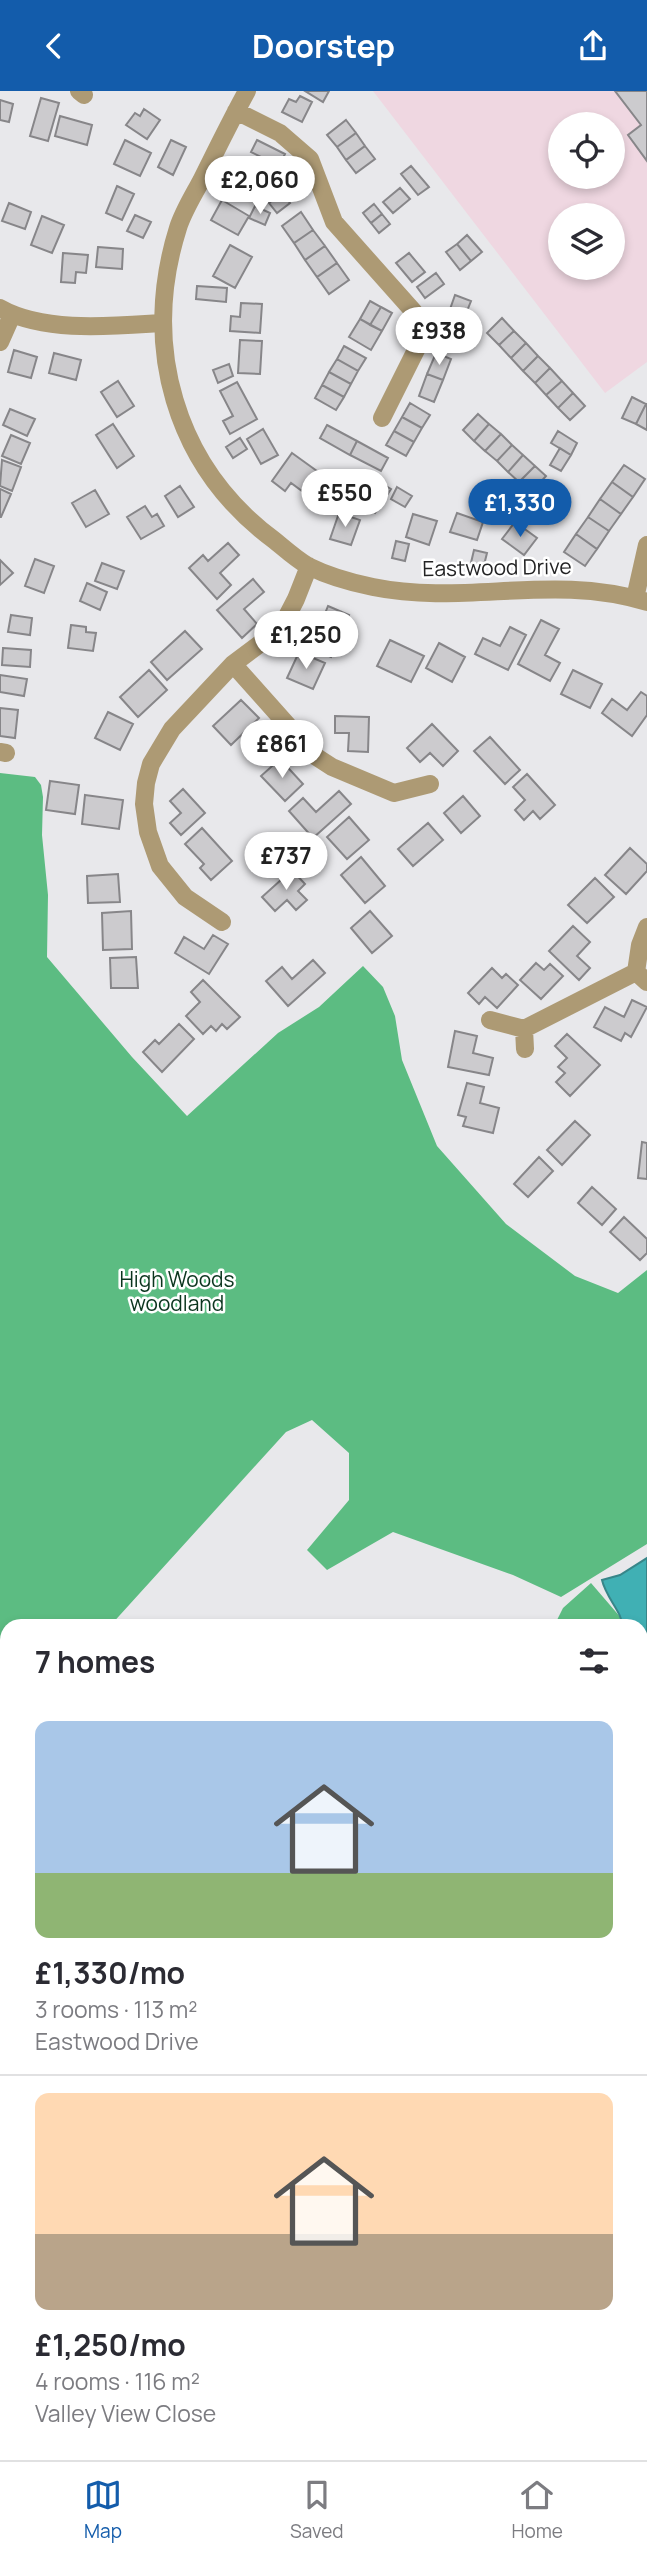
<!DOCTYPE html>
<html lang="en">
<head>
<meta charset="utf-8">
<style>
	:root { --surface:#fff; --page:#f7f7f7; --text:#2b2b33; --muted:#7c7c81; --line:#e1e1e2; --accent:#135cab }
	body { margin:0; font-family:Manrope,sans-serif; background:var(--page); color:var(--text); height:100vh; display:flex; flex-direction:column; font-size:26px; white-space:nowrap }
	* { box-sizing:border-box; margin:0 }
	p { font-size:23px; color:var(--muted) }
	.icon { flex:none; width:38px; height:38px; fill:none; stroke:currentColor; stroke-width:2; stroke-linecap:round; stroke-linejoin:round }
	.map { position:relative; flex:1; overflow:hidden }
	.panel { position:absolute; left:0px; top:1528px; width:648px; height:842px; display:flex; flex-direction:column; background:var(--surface); border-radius:21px 21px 0 0; box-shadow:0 4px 10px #0003 }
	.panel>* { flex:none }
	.tools { position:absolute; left:548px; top:21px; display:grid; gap:14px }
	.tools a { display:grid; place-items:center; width:77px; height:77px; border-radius:50%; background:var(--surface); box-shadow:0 4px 10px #0003; font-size:35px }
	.price { position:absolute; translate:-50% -60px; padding:0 16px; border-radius:24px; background:#fff; color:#222; font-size:23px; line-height:46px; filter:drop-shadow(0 2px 4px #0008) }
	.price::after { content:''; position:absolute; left:50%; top:42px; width:21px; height:16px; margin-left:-10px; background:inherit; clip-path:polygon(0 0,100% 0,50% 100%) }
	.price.current { background:var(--accent); color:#fff }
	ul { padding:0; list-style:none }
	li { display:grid; align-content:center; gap:14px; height:371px; padding:0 35px }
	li+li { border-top:2px solid var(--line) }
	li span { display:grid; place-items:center; height:217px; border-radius:14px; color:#555 }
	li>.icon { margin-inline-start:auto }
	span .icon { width:126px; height:126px; fill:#fffc; stroke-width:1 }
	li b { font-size:30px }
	h2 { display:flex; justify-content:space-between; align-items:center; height:84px; padding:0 35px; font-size:30px }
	header { display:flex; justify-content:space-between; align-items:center; height:91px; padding:0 35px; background:var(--accent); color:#fff; font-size:32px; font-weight:700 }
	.tab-bar { display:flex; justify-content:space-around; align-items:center; height:98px; border-top:2px solid var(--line); background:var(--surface); font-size:19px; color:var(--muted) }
	.tab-bar a { display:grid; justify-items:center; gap:4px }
	.tab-bar .current { color:var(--accent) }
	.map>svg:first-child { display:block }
	.education { fill:#efd7e1; fill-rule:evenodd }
	.forest { fill:#5cbc82 }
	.water { fill:#40b0b4; stroke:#378689; stroke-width:2 }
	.building { fill:#cccbce; stroke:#878689; stroke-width:2 }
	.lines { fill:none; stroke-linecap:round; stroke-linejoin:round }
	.minor { stroke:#ad9a74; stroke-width:18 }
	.labels { text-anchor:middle; stroke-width:5; stroke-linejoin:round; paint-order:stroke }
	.street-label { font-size:21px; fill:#232324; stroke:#fff }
	.park-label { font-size:21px; fill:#0b351e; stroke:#fff }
</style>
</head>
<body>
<header><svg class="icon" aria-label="back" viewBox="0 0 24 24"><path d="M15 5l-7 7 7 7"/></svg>Doorstep<svg class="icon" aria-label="share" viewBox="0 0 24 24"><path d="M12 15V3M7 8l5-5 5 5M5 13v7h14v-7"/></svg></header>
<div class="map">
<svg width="647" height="2369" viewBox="0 0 647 2369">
	<rect width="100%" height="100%" fill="#e8e8eb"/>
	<path class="education" d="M373,0H647V271L605,302ZM560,33H612V86H560ZM560,124H612V177H560Z"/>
	<path class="forest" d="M0,682L35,686L41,694L43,706L42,744L48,804L47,866L132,966L187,1025L278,942L319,916L363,875L383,896L395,925L402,969L437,1055L506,1133L575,1185L618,1202L647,1179V1453L561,1506L513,1484L393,1441L327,1479L307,1459L349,1409V1362L312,1329L286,1341L110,1535H7V2362H640V1920L647,1918V2369H0Z
		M591,1492L628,1535H554L563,1517Z
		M647,1730V1882L640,1878V1732L646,1734Z"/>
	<path class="water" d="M647,1467V1566L641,1552L640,1535H622C623,1522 606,1507 602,1489L620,1484Z"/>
	<path class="building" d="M305,0H329L323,11Z
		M615,0H647V70L628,44L641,34Z
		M300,5L312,11L302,31L282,21L289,8L296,11Z
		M41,7L59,12L48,50L30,45Z
		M0,9L13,13L9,31L0,29Z
		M144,18L160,29L147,48L126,34L135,22L140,25Z
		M60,25L92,34L87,54L55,45Z
		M346,29L356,42L337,56L327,44Z
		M356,42L365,55L346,69L337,56Z
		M125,49L151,62L140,85L114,73Z
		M171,49L186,56L173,84L158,76Z
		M257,49L285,63L272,89L254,80L261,66L251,61Z
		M365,55L375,68L356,82L346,69Z
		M411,75L429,96L418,104L401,83Z
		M117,95L134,103L122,129L106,122Z
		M400,97L410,108L393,122L383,111Z
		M282,102L290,112L277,122L269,112Z
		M222,109L249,125L238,144L211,129Z
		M9,112L31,121L25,138L2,130Z
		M374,113L382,123L371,132L363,122Z
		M255,115L270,122L265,134L249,127Z
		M301,121L313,139L294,152L282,135Z
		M382,123L390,133L379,142L371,132Z
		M135,124L151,131L143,147L127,140Z
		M42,125L64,134L52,162L31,154Z
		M313,139L325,155L305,169L294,152Z
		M467,144L482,161L471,170L457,153Z
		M457,153L471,170L460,179L446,161Z
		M230,154L252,166L235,197L213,185Z
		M325,155L337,172L317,186L305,169Z
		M98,156L123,158L122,178L96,176Z
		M63,162L88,164L86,182L76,181L75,192L61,191Z
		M409,162L425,181L412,191L396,172Z
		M337,172L349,189L329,203L317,186Z
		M436,182L444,193L425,207L417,196Z
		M197,195L227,197L226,211L196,208Z
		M455,204L471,210L463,230L448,224Z
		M370,210L381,216L370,234L360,228Z
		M241,212L262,213L260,242L230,240L231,225L240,226Z
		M381,216L392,222L382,240L370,234Z
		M448,224L463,230L455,250L440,244Z
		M502,227L514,240L499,254L487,242Z
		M360,228L382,240L371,259L349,246Z
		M514,240L526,252L511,267L499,254Z
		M240,249L262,250L260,283L238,282Z
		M526,252L538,265L523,280L511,267Z
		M344,255L366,267L358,280L337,268Z
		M14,259L37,266L31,287L8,281Z
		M54,262L81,269L76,289L49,282Z
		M436,262L451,268L443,289L427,283Z
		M538,265L550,277L535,292L523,280Z
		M337,268L358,280L351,293L329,281Z
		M229,273L233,285L218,292L213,279Z
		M550,277L562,290L546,304L535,292Z
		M329,281L351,293L344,306L322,294Z
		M427,283L443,289L434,311L419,305Z
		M118,290L134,315L117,326L101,301Z
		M562,290L573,302L558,317L546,304Z
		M237,291L257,328L230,343L223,330L233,325L220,300Z
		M322,294L344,306L336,319L315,307Z
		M573,302L585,315L570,329L558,317Z
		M632,306L646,313L636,333L622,327Z
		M410,312L430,324L422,337L402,326Z
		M646,313H647V339L636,333Z
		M10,318L35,328L27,345L3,334Z
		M478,323L489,333L474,350L463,339Z
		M402,326L422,337L414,351L394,340Z
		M113,333L134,365L117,377L96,344Z
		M489,333L501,343L485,360L474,350Z
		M327,334L357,350L350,364L320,347Z
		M263,338L278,364L261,373L247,348Z
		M394,340L414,351L406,365L386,354Z
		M558,340L577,352L571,364L551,352Z
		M501,343L512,354L497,370L485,360Z
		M11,344L30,352L21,373L2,365Z
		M240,347L247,358L233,367L226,356Z
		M357,350L388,367L381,380L350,364Z
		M512,354L523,364L508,381L497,370Z
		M560,357L571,364L561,380L550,374Z
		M292,362L328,388L318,402L306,394L302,400L291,392L285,400L272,390Z
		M523,364L535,375L519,391L508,381Z
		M2,369L21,376L12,400L0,395Z
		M624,374L645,388L633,406L612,391Z
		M535,375L546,385L531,402L519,391Z
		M369,385L391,398L375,422L354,409Z
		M612,391L633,406L621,423L600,408Z
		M180,395L194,416L178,426L165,405Z
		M397,396L412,405L405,416L391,408Z
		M0,398L11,403L1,426H0Z
		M95,399L109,423L86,436L72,412Z
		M328,399L341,409L334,419L320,410Z
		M600,408L621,423L609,440L588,426Z
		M145,415L152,426L157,423L164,435L141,448L127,426Z
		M492,417L509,419L506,432L490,429Z
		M339,422L360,429L351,454L330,448Z
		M457,422L483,431L477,449L450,441Z
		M413,423L437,430L429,454L406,446Z
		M588,426L609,440L597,458L576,443Z
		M515,431L537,447L524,464L502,448Z
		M576,443L597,458L585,475L564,461Z
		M396,450L409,453L405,470L392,467Z
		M228,452L239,464L220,482L231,494L217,508L189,477L203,464L208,470Z
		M474,459L487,462L483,478L470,476Z
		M35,468L54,475L44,502L25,495Z
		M0,469L13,482L0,494Z
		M102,472L124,480L117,498L95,490Z
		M253,488L264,501L244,518L257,533L242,547L217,519Z
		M87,492L107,501L100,519L80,510Z
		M328,515L349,524L331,566L305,555L312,538L318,540Z
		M11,524L32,527L30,544L8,541Z
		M541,529L559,538L545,564L560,572L550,590L518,573Z
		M71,534L86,536V541L96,542L93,560L68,557Z
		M510,536L526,544L508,579L475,563L483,547L500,555Z
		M185,540L202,558L167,589L151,571Z
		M390,549L424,565L411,591L377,575Z
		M439,552L465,566L452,591L426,577Z
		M3,557L31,559L30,576L2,574Z
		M299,561L325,572L313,598L287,587Z
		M149,579L167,599L138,626L120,606Z
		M573,579L602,593L590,617L561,603Z
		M0,584L27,588L24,605L0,601Z
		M641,601L647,605V624L632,645L602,622L612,608L627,619Z
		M241,609L259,627L231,654L213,635Z
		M0,617L18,619L15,647L0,645Z
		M108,621L133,633L120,659L95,647Z
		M335,625L369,626L368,661L348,660L349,642H335Z
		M432,633L458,660L443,675L430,662L420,671L407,657Z
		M490,646L520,679L505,693L474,660Z
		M280,668L303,693L285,710L261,685Z
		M527,683L555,714L540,728L533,720L524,729L515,719L525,709L513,696Z
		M50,690L79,694L75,723L46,719Z
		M183,698L205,722L181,744L170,732L181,722L170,710Z
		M339,700L351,713L313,747L289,720L303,707L316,721Z
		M85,704L123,709L119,738L82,733Z
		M463,705L480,725L461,742L444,722Z
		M349,726L369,749L347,768L327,746Z
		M428,732L443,749L413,775L398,758Z
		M202,737L232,770L211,789L200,777L204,773L185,753Z
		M630,757L647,773V780L626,803L605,784Z
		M361,766L385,795L365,812L341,784Z
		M292,779L305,793L298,800L307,809L296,819L287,809L275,820L262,806Z
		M118,783L120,811L88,812L87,785Z
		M595,787L614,806L587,832L568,814Z
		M131,820L132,858L103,859L102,822Z
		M370,820L392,845L372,862L351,837Z
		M573,835L590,851L577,865L590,877L579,889L549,860Z
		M213,844L228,853L209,883L175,862L184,846L204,858Z
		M136,866L138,897H111L110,867Z
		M313,869L325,882L288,915L266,890L282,876L292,888Z
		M536,872L544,879L550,873L563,885L541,908L520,889Z
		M492,877L502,887L506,883L518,894L497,917L485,906L479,913L468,902Z
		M203,889L240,926L227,938L222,933L216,940L211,935L203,943L186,925L200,911L191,901Z
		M632,909L647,916L631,946L625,942L621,950L594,936L605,916L624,926Z
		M179,933L194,948L162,981L143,961L155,949L159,953Z
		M455,940L477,945L473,962L493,967L489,984L448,976Z
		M567,943L600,974L570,1005L556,991L565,982L558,976L567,967L555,955Z
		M467,992L484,996L480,1012L499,1017L493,1042L463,1035L466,1026L458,1024Z
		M575,1030L590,1044L562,1074L547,1059Z
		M642,1051L647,1052V1088L638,1087Z
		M539,1066L553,1080L528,1106L514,1093Z
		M592,1096L616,1118L602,1134L578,1112Z
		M624,1126L647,1148V1162L640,1169L610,1141Z"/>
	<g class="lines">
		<path class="minor" d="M79,0L84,4
			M247,0C231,29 216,60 201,90C193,105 183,121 178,137C141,254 174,375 274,449C285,458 296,468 308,475C326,484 353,492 373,496C466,515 552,482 647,511
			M236,20L280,42L310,68L334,131L414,221L420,251L382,327
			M0,217C44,242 113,235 162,232
			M0,251L12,224
			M635,507L647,454
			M233,573L315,665L332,676L394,702L430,693
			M0,661L6,662
			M222,831L185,806L160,775L148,741L144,713L146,692L151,673L172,638L233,573L281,537L296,508L309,475
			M647,836L640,854L636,881L647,891
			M490,929L524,938L636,881
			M524,938L525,958"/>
	</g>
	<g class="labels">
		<g class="street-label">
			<text transform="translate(497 477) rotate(-1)" y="7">Eastwood Drive</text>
		</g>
		<g class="park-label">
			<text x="177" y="1196">High Woods<tspan x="177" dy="24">woodland</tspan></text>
		</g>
	</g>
</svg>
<div class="tools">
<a><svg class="icon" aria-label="locate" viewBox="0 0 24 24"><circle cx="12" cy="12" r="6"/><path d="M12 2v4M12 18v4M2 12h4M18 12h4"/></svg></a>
<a><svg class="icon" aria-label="layers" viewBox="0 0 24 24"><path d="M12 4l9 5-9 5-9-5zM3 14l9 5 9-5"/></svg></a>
</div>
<b class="price" style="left:260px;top:125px">£2,060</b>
<b class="price" style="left:439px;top:276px">£938</b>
<b class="price" style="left:345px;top:438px">£550</b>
<b class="price current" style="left:520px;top:448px">£1,330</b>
<b class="price" style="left:306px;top:580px">£1,250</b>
<b class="price" style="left:282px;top:689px">£861</b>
<b class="price" style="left:286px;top:801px">£737</b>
<section class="panel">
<h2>7 homes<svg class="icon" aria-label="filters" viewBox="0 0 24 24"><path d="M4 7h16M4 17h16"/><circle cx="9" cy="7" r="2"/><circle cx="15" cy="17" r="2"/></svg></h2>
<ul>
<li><span style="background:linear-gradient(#a9c7e8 70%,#8fb573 0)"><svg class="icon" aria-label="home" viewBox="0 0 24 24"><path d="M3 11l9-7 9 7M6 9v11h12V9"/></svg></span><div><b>£1,330/mo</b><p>3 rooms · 113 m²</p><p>Eastwood Drive</p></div></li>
<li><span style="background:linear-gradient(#ffd9b3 65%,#b9a48a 0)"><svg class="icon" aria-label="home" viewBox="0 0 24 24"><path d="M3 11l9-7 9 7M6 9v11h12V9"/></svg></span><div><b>£1,250/mo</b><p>4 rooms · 116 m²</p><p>Valley View Close</p></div></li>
</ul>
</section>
</div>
<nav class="tab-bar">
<a class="current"><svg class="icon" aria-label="map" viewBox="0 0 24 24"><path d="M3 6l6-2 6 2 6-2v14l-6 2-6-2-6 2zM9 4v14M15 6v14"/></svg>Map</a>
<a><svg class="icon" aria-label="saved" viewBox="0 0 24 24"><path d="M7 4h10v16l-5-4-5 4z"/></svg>Saved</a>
<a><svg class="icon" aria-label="home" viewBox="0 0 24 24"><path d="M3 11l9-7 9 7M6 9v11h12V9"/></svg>Home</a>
</nav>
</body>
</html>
